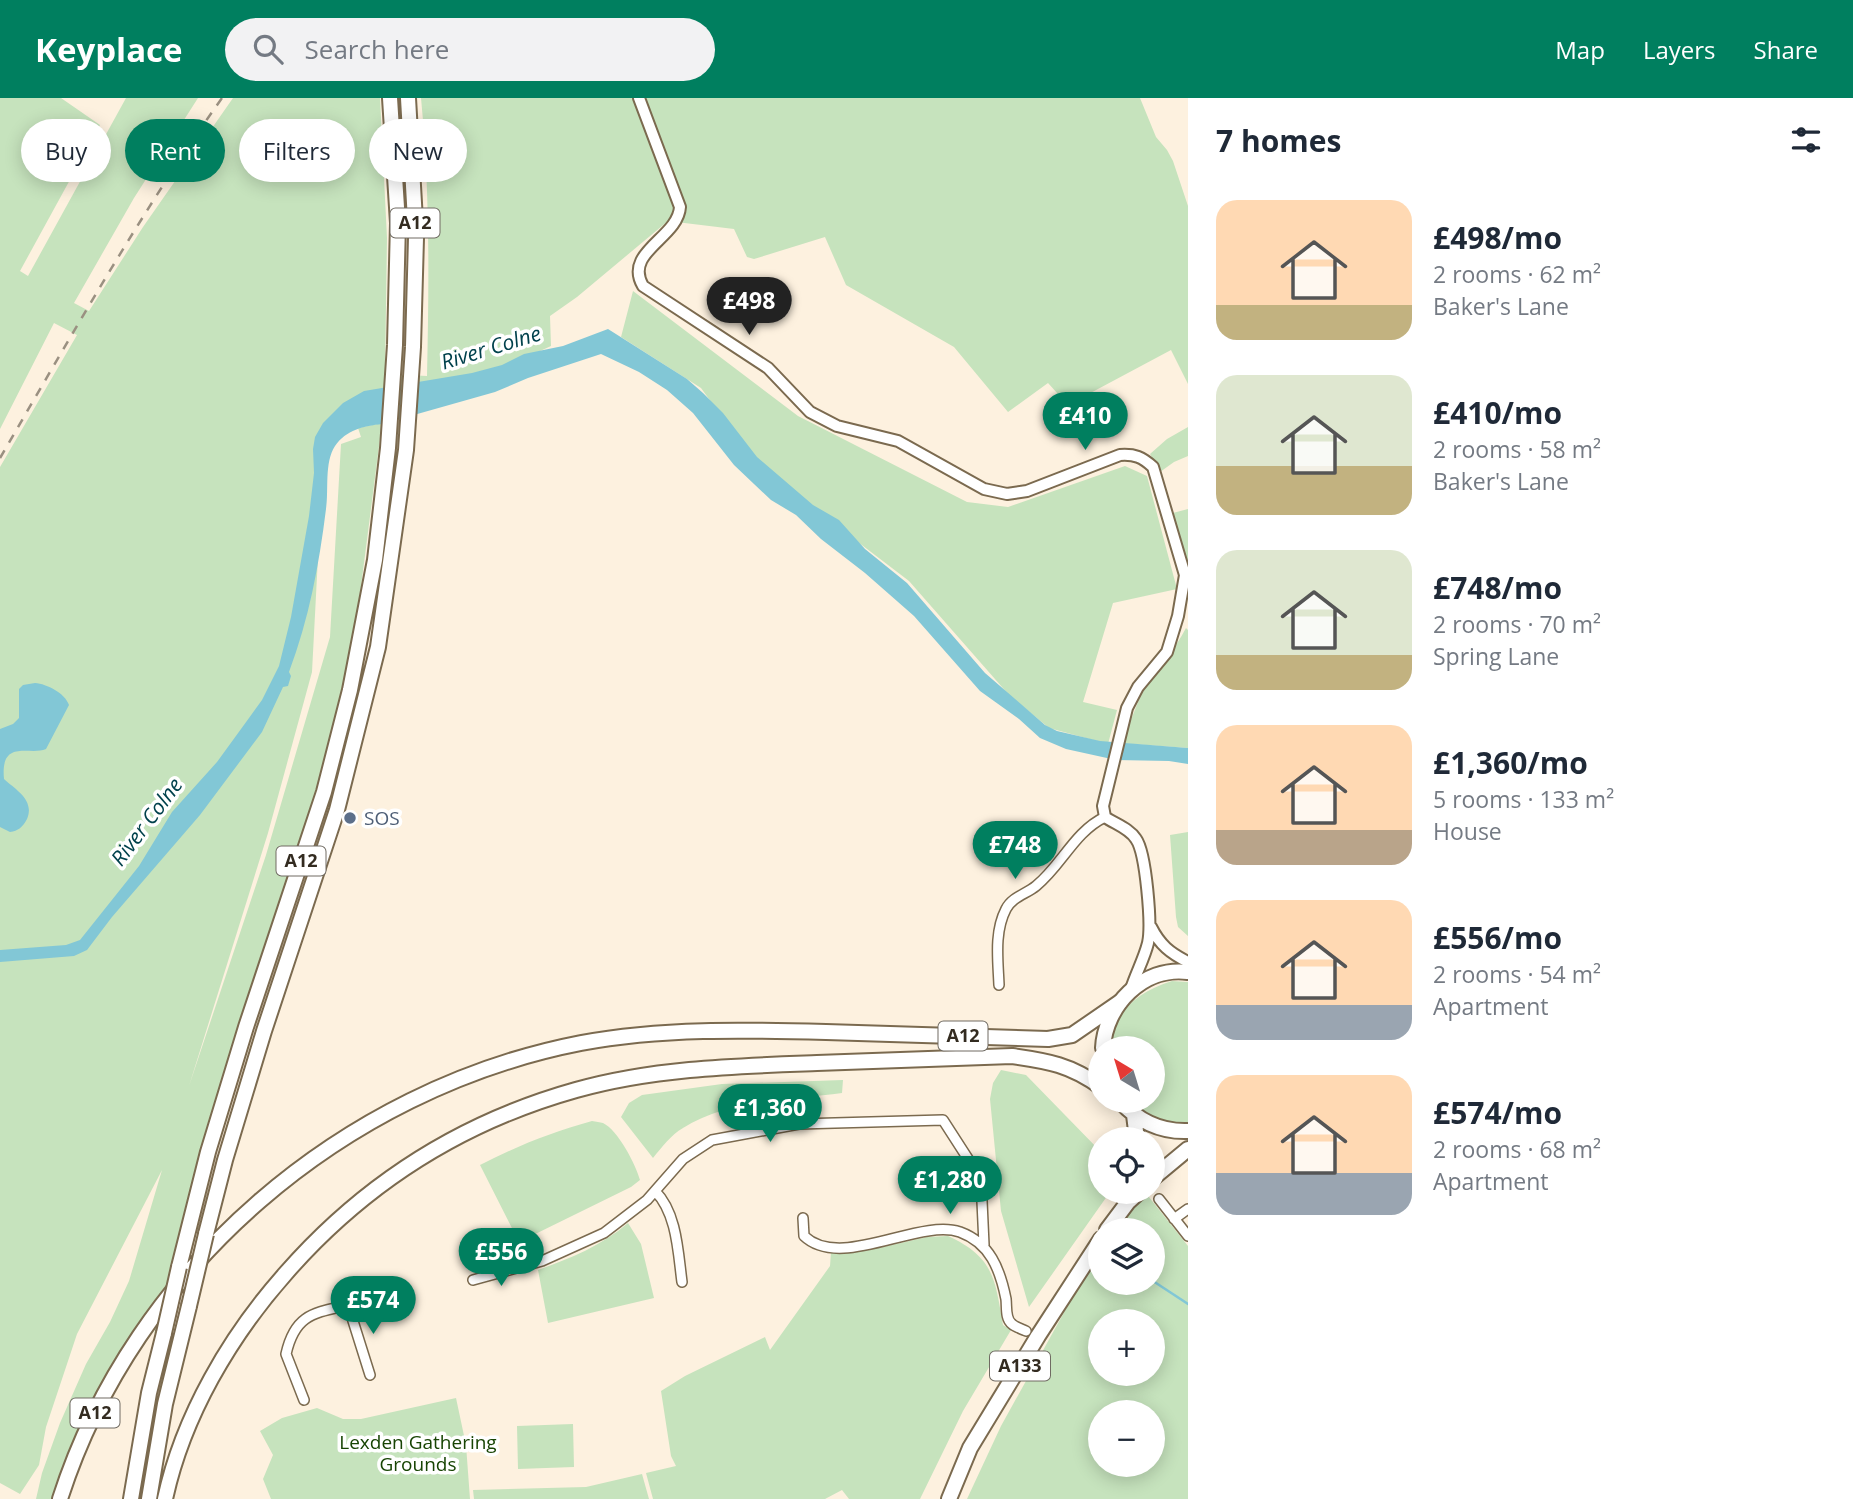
<!DOCTYPE html>
<html lang="en">
<head>
<meta charset="utf-8">
<style>
	:root { --surface:#fff; --page:#f2f2f3; --text:#1f2937; --muted:#747a83; --accent:#007f5f }
	body { margin:0; font-family:"Open Sans",sans-serif; background:var(--page); color:var(--text); height:100vh; display:flex; flex-direction:column; font-size:26px; white-space:nowrap }
	* { box-sizing:border-box; margin:0 }
	p { font-size:23px; color:var(--muted) }
	.icon { flex:none; width:38px; height:38px; fill:none; stroke:currentColor; stroke-width:2; stroke-linecap:round; stroke-linejoin:round }
	.map { position:relative; flex:1; overflow:hidden }
	.side { display:flex; flex-direction:column; background:var(--surface); width:665px }
	.side>* { flex:none }
	.hud { position:absolute; left:21px; top:21px; width:665px; height:63px; display:flex; gap:14px }
	.needle { width:46px; rotate:322deg }
	.controls { position:absolute; left:1088px; top:938px; display:grid; gap:14px }
	.controls a { display:grid; place-items:center; width:77px; height:77px; border-radius:50%; background:var(--surface); box-shadow:0 4px 18px #0003; font-size:35px }
	.price { position:absolute; translate:-50% -60px; padding:0 16px; border-radius:24px; background:var(--accent); color:#fff; font-size:23px; line-height:46px; filter:drop-shadow(0 2px 4px #0008) }
	.price::after { content:''; position:absolute; left:50%; top:42px; width:21px; height:16px; margin-left:-10px; background:inherit; clip-path:polygon(0 0,100% 0,50% 100%) }
	.price.on { background:#222; color:#fff }
	ul { padding:0; list-style:none }
	li { display:flex; align-items:center; gap:21px; height:175px; padding:0 28px }
	li span { display:grid; place-items:center; flex:none; width:196px; height:140px; border-radius:21px; color:#555 }
	li>.icon { margin-inline-start:auto }
	span .icon { width:84px; height:84px; fill:#fffc; stroke-width:1 }
	li b { font-size:30px }
	h2 { display:flex; justify-content:space-between; align-items:center; height:84px; padding:0 28px; font-size:30px }
	.tag { padding:0 24px; border-radius:32px; background:var(--surface); box-shadow:0 4px 18px #0003; font-size:24px; line-height:63px }
	.tag.on { background:var(--accent); color:#fff }
	header { display:flex; align-items:center; gap:42px; box-sizing:border-box; height:98px; padding:0 35px; background:var(--accent); color:#fff }
	header strong { font-size:33px }
	nav { display:flex; gap:38px; margin-inline-start:auto; font-size:24px }
	.search { width:490px; height:63px; background:var(--page); display:flex; align-items:center; gap:18px; box-sizing:border-box; padding:0 24px; border-radius:38px; color:var(--muted); font-size:26px }
	main { display:flex; flex:1; min-height:0 }
	.map>svg:first-child { display:block }
	.green { fill:#c6e3bd; fill-rule:evenodd }
	.water { fill:#82c7d6 }
	.lines { fill:none; stroke-linecap:round; stroke-linejoin:round }
	.stream { stroke:#82c7d6; stroke-width:2.5 }
	.minor-casing { stroke:#7b6a4f; stroke-width:12 }
	.tertiary-casing { stroke:#7b6a4f; stroke-width:14 }
	.primary-casing { stroke:#7b6a4f; stroke-width:18 }
	.trunk-casing { stroke:#7b6a4f; stroke-width:18 }
	.minor { stroke:#fff; stroke-width:9 }
	.tertiary { stroke:#fff; stroke-width:10 }
	.primary { stroke:#fff; stroke-width:14 }
	.trunk { stroke:#fff; stroke-width:14 }
	.rail { stroke:#9a9081; stroke-width:2.5; stroke-dasharray:9 9; stroke-linecap:butt }
	.trunk-bridge-casing { stroke:#7b6a4f; stroke-width:18; stroke-linecap:butt }
	.trunk-bridge { stroke:#fff; stroke-width:14 }
	.service-dot { fill:#5c6f8a; stroke:#fff; stroke-width:2.5 }
	.labels { text-anchor:middle; stroke-width:7; stroke-linejoin:round; paint-order:stroke }
	.shield { fill:#fff; stroke:#706b63; stroke-width:2 }
	.shield-label { font-size:18px; font-weight:bold; fill:#332b20 }
	.service-label { font-size:19px; fill:#4e5e75; stroke:#fff; text-anchor:start }
	.park-label { font-size:19px; fill:#174403; stroke:#fff }
	.water-label { font-size:21px; font-style:italic; fill:#00414c; stroke:#fff }
</style>
</head>
<body>
<header>
<strong>Keyplace</strong>
<div class="search"><svg class="icon" aria-label="search" viewBox="0 0 24 24"><circle cx="10" cy="10" r="6"/><path d="M15 15l6 6"/></svg>Search here</div>
<nav><a>Map</a><a>Layers</a><a>Share</a></nav>
</header>
<main>
<div class="map">
<svg width="1188" height="1401" viewBox="0 0 1188 1401">
	<rect width="100%" height="100%" fill="#fdf1df"/>
	<path class="green" d="M0,0H61L100,27L20,173L28,178L126,0H198L134,100L74,205L89,213L143,129L233,0H380L387,140L385,276L427,278C429,186 430,92 421,0H1140L1156,39L1167,52L1173,63L1188,108V286L1171,252L1068,307L1048,285L1008,314L954,249L846,187L825,139L754,161L747,159L734,131L668,123L577,199L550,218L551,248L462,289L325,325L312,574L268,735L189,988L266,757L330,539L341,346L361,339L358,330L382,325L355,535L310,723L164,1199L156,1233L154,1236L163,1201L140,1236L59,1401H36L42,1375L60,1325L86,1266L110,1224L129,1183L162,1072L77,1236L46,1329L39,1367L20,1396L0,1385V369L77,237L54,225L0,331Z
		M633,193L798,318L967,404L1008,409L1125,368L1147,378L1177,491L1113,505L1083,604L1117,612L1108,646L1049,630L1009,597L909,483L757,367L701,290L621,239Z
		M1188,329V358L1174,364L1160,374L1150,356L1167,341Z
		M1188,411V472L1169,416Z
		M1186,530L1188,532V650L1118,645C1131,629 1134,609 1145,590C1157,569 1175,552 1186,530Z
		M1188,734V838L1178,829L1176,819L1170,737Z
		M1172,883L1188,884V1028C1163,1026 1146,1021 1128,1003H1153V950H1110C1115,912 1137,894 1172,883Z
		M1001,972L1026,977L1101,1054V1094H1110L1029,1209L1001,1113L990,1001L993,985Z
		M843,982L842,995C791,1002 728,1001 683,1030C671,1037 662,1049 653,1060L621,1019L629,1005L642,997L722,986Z
		M592,1023C596,1024 600,1024 603,1025C618,1032 636,1067 640,1082L631,1089L519,1144L480,1067C517,1048 552,1034 592,1023Z
		M1145,1094L1188,1148V1401H967L1001,1328L1087,1173L1101,1154V1185H1153V1132H1117ZM1101,1223H1153V1276H1101ZM1101,1314H1153V1367H1101Z
		M628,1125L641,1146L654,1200L548,1225L538,1172C571,1160 601,1148 628,1125Z
		M948,1138C994,1159 995,1181 1003,1227L1011,1232L963,1313L920,1401H849L842,1392L825,1401H653L646,1375L676,1368L671,1358L661,1293L685,1278L765,1239L770,1252L830,1168L831,1154L874,1151L927,1139Z
		M456,1300L466,1347L470,1401H271L263,1381L273,1357L260,1333L282,1320L317,1310L343,1321H361Z
		M573,1326L574,1369L518,1371L517,1328Z
		M642,1376L649,1401H474L473,1392L586,1389Z"/>
	<path class="water" d="M608,231L687,281L703,295L723,315L757,359L813,407L839,422L865,451L907,485L985,575L1045,627L1057,633L1100,643L1188,650V666L1169,663L1116,662L1066,651L1040,640L1019,621L980,593L914,518L865,475L821,441L796,417L771,402L734,367L693,315L667,292L639,274L601,256L528,280L495,294L382,326C364,328 346,332 335,348C324,365 329,392 326,411C319,467 309,521 289,574L291,578L288,588L283,589L262,634L200,717L112,819L87,852L74,858L0,864V852L66,847L80,842L139,768L172,714L217,664L249,620L262,602L279,568L291,519L309,418L314,375L313,351L315,339L323,325L343,305L364,293L472,275L502,267L524,256L563,248Z
		M35,585C47,586 65,595 69,607L46,651C30,658 0,640 4,681C16,692 35,702 27,721C23,729 18,733 10,734L0,729V631L13,626L19,620V591L23,587Z"/>
	<g class="lines">
		<path class="stream" d="M1100,1163H1101
			M1153,1183L1188,1206"/>
		<g class="minor-casing">
			<path id="minor" d="M999,887C998,862 994,834 1006,811C1012,799 1026,796 1036,788C1062,767 1074,734 1105,719
				M655,1093C677,1115 678,1154 682,1184
				M1159,1101L1188,1138
				M803,1120L804,1138C841,1173 918,1120 960,1134C990,1145 1000,1171 1006,1201C1007,1209 1005,1221 1012,1226C1015,1229 1022,1231 1026,1233
				M1174,1121L1188,1111
				M473,1182L542,1163L604,1135L647,1102L683,1061L712,1042L799,1026L943,1022L981,1081L984,1147
				M304,1302L286,1256C295,1216 314,1215 348,1207L370,1277"/>
		</g>
		<g class="tertiary-casing">
			<path id="tertiary" d="M639,0L680,109C678,140 623,154 643,188L768,270L810,314L837,328L898,343L984,391L1007,396L1027,393L1120,357C1135,356 1142,359 1153,369L1185,477L1178,518L1167,554L1138,589L1127,610L1103,708L1105,719C1115,726 1129,730 1136,741C1146,755 1152,827 1148,845C1144,861 1136,875 1131,891
				M1151,829C1160,847 1170,855 1188,864"/>
		</g>
		<g class="primary-casing">
			<path id="primary" d="M1103,950C1105,908 1143,868 1188,874
				M1120,1003C1138,1023 1161,1034 1188,1033
				M1134,1017L1137,1041
				M1153,1080L1188,1051
				M1107,1132L1128,1104L1139,1094
				M949,1401L970,1350L1038,1238L1101,1141"/>
		</g>
		<g class="trunk-casing">
			<path id="trunk" d="M206,1136L225,1062L264,933L337,712L378,549L406,352L413,249L416,140L408,0
				M179,1169L208,1054L246,929L324,694L350,592L375,462L388,350L395,247L398,125L390,0
				M60,1401C134,1169 344,991 581,945C662,930 744,932 826,934C900,936 974,938 1048,941L1072,937L1120,904
				M131,1401L149,1295L164,1235
				M149,1401L165,1306L189,1208
				M165,1401C183,1318 230,1238 286,1175C364,1086 462,1024 576,992C654,970 737,968 817,965C882,963 947,960 1012,958C1048,963 1071,967 1101,989"/>
		</g>
		<use href="#minor" class="minor"/>
		<use href="#tertiary" class="tertiary"/>
		<use href="#primary" class="primary"/>
		<use href="#trunk" class="trunk"/>
		<path class="rail" d="M0,360C70,240 141,114 222,0"/>
		<g class="trunk-bridge-casing">
			<path id="trunk-bridge" d="M189,1208L206,1136
				M164,1235L179,1169"/>
		</g>
		<use href="#trunk-bridge" class="trunk-bridge"/>
	</g>
	<circle class="service-dot" cx="350" cy="720" r="7"/>
	<g class="labels">
		<g class="shield">
			<rect x="390.5" y="110.5" width="49" height="29" rx="5"/>
			<rect x="276.5" y="748.5" width="49" height="29" rx="5"/>
			<rect x="938.5" y="923.5" width="49" height="29" rx="5"/>
			<rect x="990" y="1253.5" width="60" height="29" rx="5"/>
			<rect x="70.5" y="1300.5" width="49" height="29" rx="5"/>
		</g>
		<g class="shield-label">
			<text x="415" y="131">A12</text>
			<text x="301" y="769">A12</text>
			<text x="963" y="944">A12</text>
			<text x="1020" y="1274">A133</text>
			<text x="95" y="1321">A12</text>
		</g>
		<g class="service-label">
			<text x="364" y="727">SOS</text>
		</g>
		<g class="park-label">
			<text x="418" y="1351">Lexden Gathering<tspan x="418" dy="22">Grounds</tspan></text>
		</g>
		<g class="water-label">
			<text transform="translate(491 250) rotate(-17)" y="7">River Colne</text>
			<text transform="translate(147 724) rotate(-53)" y="7">River Colne</text>
		</g>
	</g>
</svg>
<div class="controls">
<a><svg class="needle" viewBox="-14 -14 28 28"><path d="M0-13l5 13h-10z" fill="#e53935"/><path d="M0 13l5-13h-10z" fill="#747a83"/></svg></a>
<a><svg class="icon" aria-label="locate" viewBox="0 0 24 24"><circle cx="12" cy="12" r="6"/><path d="M12 2v4M12 18v4M2 12h4M18 12h4"/></svg></a>
<a><svg class="icon" aria-label="layers" viewBox="0 0 24 24"><path d="M12 4l9 5-9 5-9-5zM3 14l9 5 9-5"/></svg></a>
<a>+</a>
<a>−</a>
</div>
<b class="price on" style="left:749px;top:239px">£498</b>
<b class="price" style="left:1085px;top:354px">£410</b>
<b class="price" style="left:1015px;top:783px">£748</b>
<b class="price" style="left:770px;top:1046px">£1,360</b>
<b class="price" style="left:950px;top:1118px">£1,280</b>
<b class="price" style="left:501px;top:1190px">£556</b>
<b class="price" style="left:373px;top:1238px">£574</b>
<div class="hud">
<a class="tag">Buy</a>
<a class="tag on">Rent</a>
<a class="tag">Filters</a>
<a class="tag">New</a>
</div>
</div>
<section class="side">
<h2>7 homes<svg class="icon" aria-label="filters" viewBox="0 0 24 24"><path d="M4 7h16M4 17h16"/><circle cx="9" cy="7" r="2"/><circle cx="15" cy="17" r="2"/></svg></h2>
<ul>
<li><span style="background:linear-gradient(#ffd9b3 75%,#c2b280 0)"><svg class="icon" aria-label="home" viewBox="0 0 24 24"><path d="M3 11l9-7 9 7M6 9v11h12V9"/></svg></span><div><b>£498/mo</b><p>2 rooms · 62 m²</p><p>Baker's Lane</p></div></li>
<li><span style="background:linear-gradient(#dfe7d0 65%,#c2b280 0)"><svg class="icon" aria-label="home" viewBox="0 0 24 24"><path d="M3 11l9-7 9 7M6 9v11h12V9"/></svg></span><div><b>£410/mo</b><p>2 rooms · 58 m²</p><p>Baker's Lane</p></div></li>
<li><span style="background:linear-gradient(#dfe7d0 75%,#c2b280 0)"><svg class="icon" aria-label="home" viewBox="0 0 24 24"><path d="M3 11l9-7 9 7M6 9v11h12V9"/></svg></span><div><b>£748/mo</b><p>2 rooms · 70 m²</p><p>Spring Lane</p></div></li>
<li><span style="background:linear-gradient(#ffd9b3 75%,#b9a48a 0)"><svg class="icon" aria-label="home" viewBox="0 0 24 24"><path d="M3 11l9-7 9 7M6 9v11h12V9"/></svg></span><div><b>£1,360/mo</b><p>5 rooms · 133 m²</p><p>House</p></div></li>
<li><span style="background:linear-gradient(#ffd9b3 75%,#9aa5b1 0)"><svg class="icon" aria-label="home" viewBox="0 0 24 24"><path d="M3 11l9-7 9 7M6 9v11h12V9"/></svg></span><div><b>£556/mo</b><p>2 rooms · 54 m²</p><p>Apartment</p></div></li>
<li><span style="background:linear-gradient(#ffd9b3 70%,#9aa5b1 0)"><svg class="icon" aria-label="home" viewBox="0 0 24 24"><path d="M3 11l9-7 9 7M6 9v11h12V9"/></svg></span><div><b>£574/mo</b><p>2 rooms · 68 m²</p><p>Apartment</p></div></li>
</ul>
</section>
</main>
</body>
</html>
